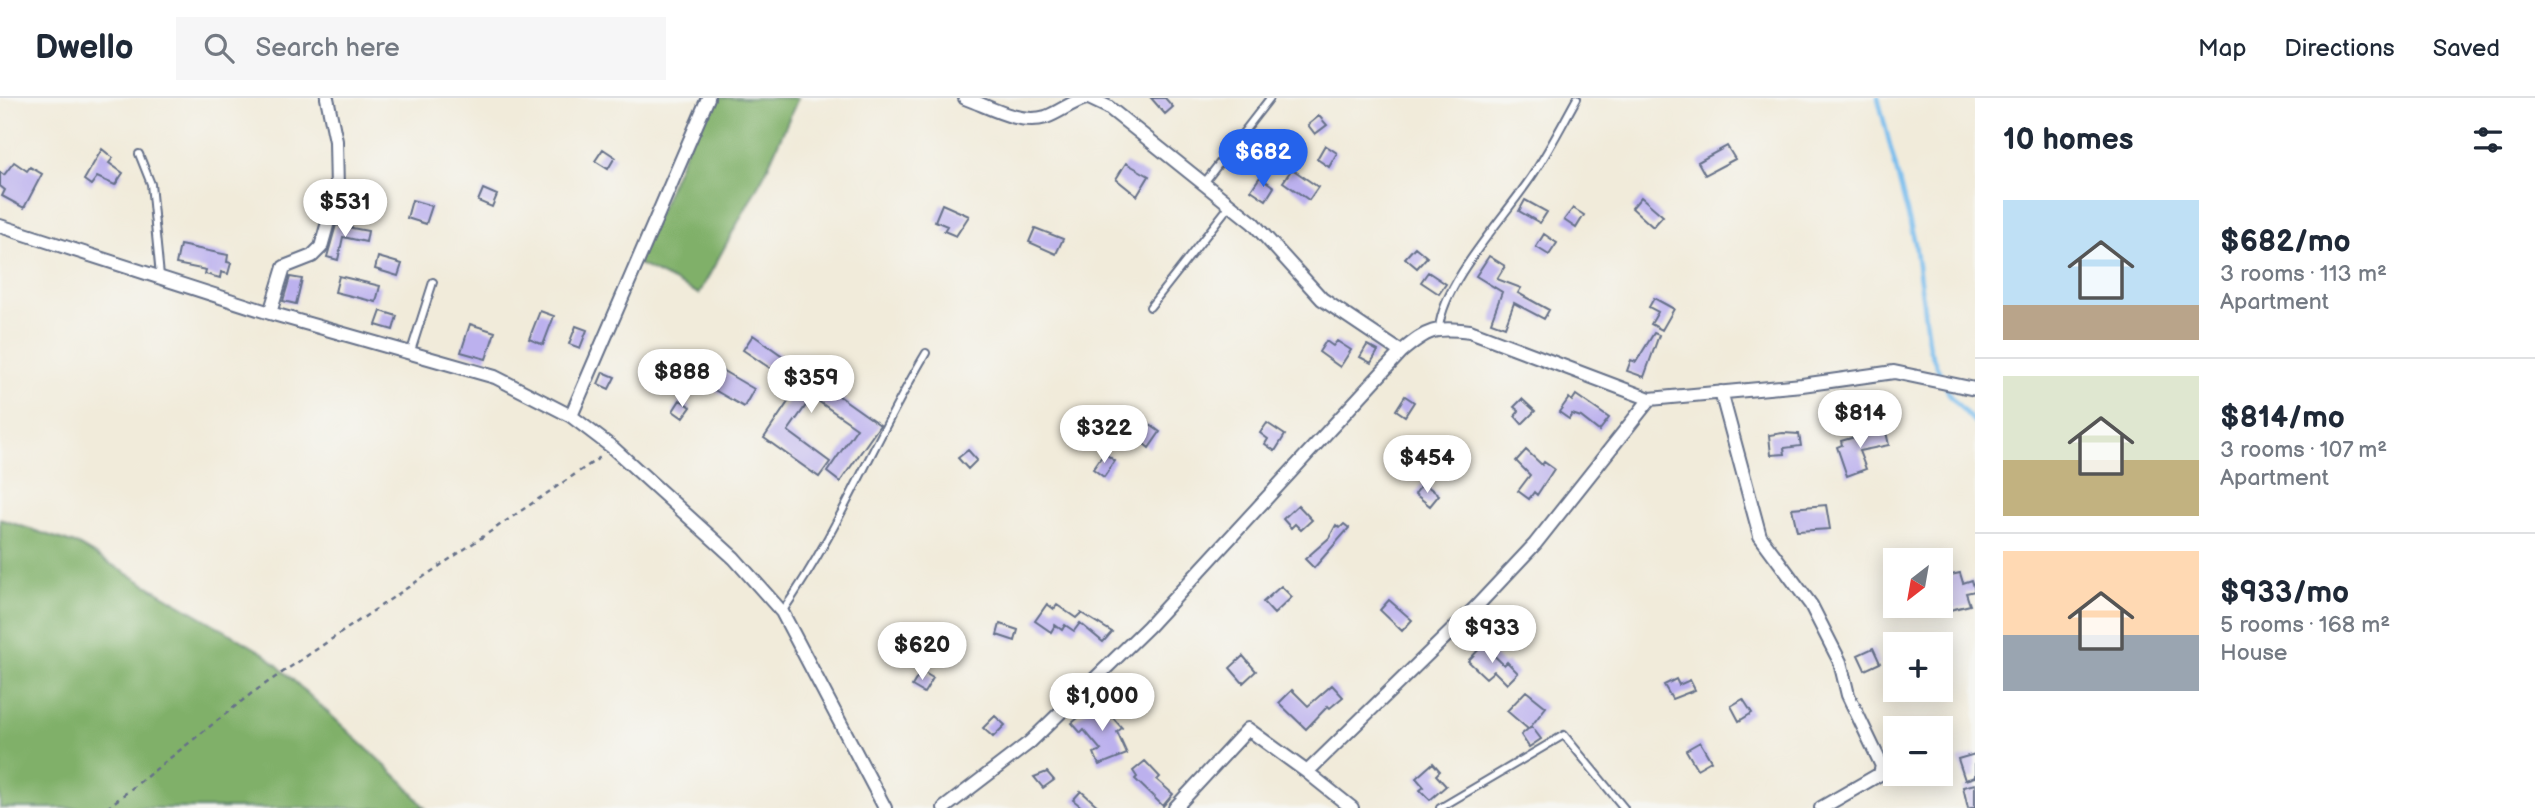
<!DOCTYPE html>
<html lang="en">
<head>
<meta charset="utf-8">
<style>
	:root { --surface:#fff; --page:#f6f6f7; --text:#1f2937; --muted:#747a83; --line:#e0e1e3; --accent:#2563eb }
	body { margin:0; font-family:"Balsamiq Sans",sans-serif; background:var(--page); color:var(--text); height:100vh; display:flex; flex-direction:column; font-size:26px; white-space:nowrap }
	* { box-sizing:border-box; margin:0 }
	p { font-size:23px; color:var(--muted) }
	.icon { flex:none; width:38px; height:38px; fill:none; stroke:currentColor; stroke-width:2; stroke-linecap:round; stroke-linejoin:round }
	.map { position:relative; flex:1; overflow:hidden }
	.details { display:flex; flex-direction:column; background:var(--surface); width:560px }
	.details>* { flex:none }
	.needle { width:46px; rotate:211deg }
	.buttons { position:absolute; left:1883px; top:450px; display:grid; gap:14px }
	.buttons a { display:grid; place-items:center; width:70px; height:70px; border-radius:0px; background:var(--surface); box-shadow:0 4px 18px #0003; font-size:35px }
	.price { position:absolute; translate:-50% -60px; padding:0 16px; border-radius:24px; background:#fff; color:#222; font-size:23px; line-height:46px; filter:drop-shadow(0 2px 4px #0008) }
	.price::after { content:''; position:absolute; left:50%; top:42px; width:21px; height:16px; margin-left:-10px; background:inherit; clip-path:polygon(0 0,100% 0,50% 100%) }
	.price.current { background:var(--accent); color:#fff }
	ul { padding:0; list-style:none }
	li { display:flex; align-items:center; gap:21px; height:175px; padding:0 28px }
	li+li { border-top:2px solid var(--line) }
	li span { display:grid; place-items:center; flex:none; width:196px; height:140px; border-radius:0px; color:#555 }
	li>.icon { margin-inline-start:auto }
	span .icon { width:84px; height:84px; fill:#fffc; stroke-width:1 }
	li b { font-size:30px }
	h2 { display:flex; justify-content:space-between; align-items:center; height:84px; padding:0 28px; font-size:30px }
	header { display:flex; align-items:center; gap:42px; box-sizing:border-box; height:98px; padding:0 35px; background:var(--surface); border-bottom:2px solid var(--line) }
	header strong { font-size:33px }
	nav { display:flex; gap:38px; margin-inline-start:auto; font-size:24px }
	.search { width:490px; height:63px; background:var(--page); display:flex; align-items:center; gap:18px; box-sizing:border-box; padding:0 24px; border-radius:0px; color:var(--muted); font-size:26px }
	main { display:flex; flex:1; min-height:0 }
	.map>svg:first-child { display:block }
	.forest { fill:#80b069; stroke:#4e7064; stroke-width:2 }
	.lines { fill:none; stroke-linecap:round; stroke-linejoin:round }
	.stream { stroke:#76bced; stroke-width:4.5 }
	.building { fill:#bcb1ee }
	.service-casing { stroke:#667189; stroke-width:10 }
	.minor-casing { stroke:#667189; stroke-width:16 }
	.path { stroke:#667189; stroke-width:2.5; stroke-dasharray:5 5; stroke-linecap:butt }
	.service { stroke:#fff; stroke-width:6 }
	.minor { stroke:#fff; stroke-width:12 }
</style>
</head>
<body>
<header>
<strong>Dwello</strong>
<div class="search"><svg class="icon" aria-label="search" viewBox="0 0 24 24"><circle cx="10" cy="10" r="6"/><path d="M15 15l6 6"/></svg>Search here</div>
<nav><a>Map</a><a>Directions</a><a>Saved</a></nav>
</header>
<main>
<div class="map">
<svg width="1975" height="710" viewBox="0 0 1975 710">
	<rect width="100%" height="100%" fill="#f6f6f2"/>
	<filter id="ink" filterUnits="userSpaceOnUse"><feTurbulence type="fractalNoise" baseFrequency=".0143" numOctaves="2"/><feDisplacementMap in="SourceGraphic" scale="14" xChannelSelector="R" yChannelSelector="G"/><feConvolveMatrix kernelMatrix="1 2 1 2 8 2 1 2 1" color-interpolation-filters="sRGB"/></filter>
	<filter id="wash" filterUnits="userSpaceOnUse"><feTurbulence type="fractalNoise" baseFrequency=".00686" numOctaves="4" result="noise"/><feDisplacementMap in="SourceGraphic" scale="28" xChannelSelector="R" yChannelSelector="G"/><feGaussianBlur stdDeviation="1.57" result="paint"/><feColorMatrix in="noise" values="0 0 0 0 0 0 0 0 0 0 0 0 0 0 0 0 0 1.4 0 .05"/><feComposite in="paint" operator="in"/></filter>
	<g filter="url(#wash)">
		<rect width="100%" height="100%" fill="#f1ebda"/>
		<path class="forest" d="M708,0H798L766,73L699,196L637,165Z
			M0,421L78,447L265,556L405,686L425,710H0Z"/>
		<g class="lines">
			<path class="stream" d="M1878,0L1915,145L1929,250L1950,298L1975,325"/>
		</g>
		<g id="blocks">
			<path class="building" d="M1151,0H1165L1173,9L1165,16Z
				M1319,18L1327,27L1315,36L1308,27Z
				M1325,47L1337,55L1329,69L1317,61Z
				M1727,48L1735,61L1705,77L1698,64Z
				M102,51L113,60L109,65L123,75L115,87L97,79L91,87L84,82Z
				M603,51L615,59L608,71L595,63Z
				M1243,51L1256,61L1248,71L1235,61Z
				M14,64L27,73L30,69L42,76L24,110L2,98L5,92L0,88V74L4,77Z
				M1126,65L1149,78L1137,98L1116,81Z
				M1292,71L1318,89L1309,102L1283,84Z
				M1260,79L1274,89L1266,102L1251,92Z
				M483,91L497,97L492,109L478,103Z
				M1641,99L1663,118L1653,129L1632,110Z
				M412,102L432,108L426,126L407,120Z
				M1525,102L1547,114L1540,125L1519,113Z
				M942,106L969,118L956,138L944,133L947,128L935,123Z
				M1573,110L1584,117L1576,130L1564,122Z
				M336,127L368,133L366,144L343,139L338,162L327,159Z
				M1035,130L1063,141L1056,156L1029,144Z
				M1544,136L1557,145L1549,157L1536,149Z
				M180,147L228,157L227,164L231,165L228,176L221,174L220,180L205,176L206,172L176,166Z
				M1415,149L1427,159L1417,170L1405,160Z
				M1489,158L1505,168L1497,181L1521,190L1518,195L1549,212L1544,221L1514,205L1505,229L1491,224L1502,194L1476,178Z
				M378,159L402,166L398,178L375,171Z
				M1428,174L1446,186L1439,196L1421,184Z
				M339,178L380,188L376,204L335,194Z
				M290,179L302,181L296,206L283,203Z
				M1654,200L1674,211L1662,232L1651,226L1658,214L1649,209Z
				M381,213L397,218L393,232L376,227Z
				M540,213L554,218L543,247L529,241Z
				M470,226L495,234L486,261L461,254Z
				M576,228L587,232L580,250L569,246Z
				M1654,235L1659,237L1644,279L1627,273L1631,262L1636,264Z
				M753,237L880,327L840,384L827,374L857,330L812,299L788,333L830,364L819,379L764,340L798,289L743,252Z
				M1326,243L1333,248L1337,243L1351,252L1340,269L1319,254Z
				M1367,247L1378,253L1371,265L1360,259Z
				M708,264L754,291L744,309L697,282Z
				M663,273L675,280L668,292L656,285Z
				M603,274L615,279L609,291L598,286Z
				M1576,297L1609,320L1599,333L1581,319L1572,316L1569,321L1559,314L1569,300L1572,303Z
				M1405,298L1414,304L1405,318L1396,312Z
				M1522,301L1535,313L1522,326L1515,318L1519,313L1514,309Z
				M680,302L691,309L683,320L673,313Z
				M1267,325L1285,337L1275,353L1265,346L1268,341L1260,335Z
				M1149,326L1160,334L1149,350L1138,341Z
				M1885,330L1889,347L1859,353L1866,371L1847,378L1837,349L1842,347L1841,343Z
				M1783,335L1799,336L1801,348L1784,350L1785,356L1771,357L1769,337Z
				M968,352L977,362L968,371L958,360Z
				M1526,352L1542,367L1544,364L1554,371L1537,397L1534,394L1529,401L1518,393L1530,377L1516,363Z
				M1104,355L1115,363L1104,379L1093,371Z
				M1423,385L1439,397L1430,408L1415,396Z
				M1298,407L1312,422L1301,432L1295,426L1291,430L1283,421Z
				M1826,407L1830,431L1797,433L1792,410Z
				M1344,426L1349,430L1314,470L1305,461L1329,440L1336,427L1340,430Z
				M1960,475L1963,485L1972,482L1975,493L1966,495L1970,507L1950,512L1942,479Z
				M1281,488L1292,499L1274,516L1263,504Z
				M1389,502L1412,522L1402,533L1380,512Z
				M1047,506L1054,511L1057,507L1076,520L1081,515L1112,534L1103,544L1080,525L1074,533L1065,527L1062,532L1055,527L1051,534L1035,523Z
				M1000,526L1018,532L1015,543L997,537Z
				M1483,547L1504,567L1507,564L1518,575L1507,586L1494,573L1486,580L1468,563Z
				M1873,550L1880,565L1865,572L1858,557Z
				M1243,558L1256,573L1243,585L1230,570Z
				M921,573L933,580L924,595L912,588Z
				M1676,581L1679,587L1690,582L1695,592L1672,601L1664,587Z
				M1332,587L1343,599L1330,610L1328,608L1306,631L1279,605L1292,592L1308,608Z
				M1526,593L1546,609L1529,631L1532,629L1541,641L1529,649L1521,637L1528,631L1507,613Z
				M1743,601L1752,615L1739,623L1731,608Z
				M1098,603L1122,630L1117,634L1127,656L1099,667L1094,655L1101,652L1084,632L1081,635L1072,625Z
				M995,618L1005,627L993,639L983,630Z
				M1700,644L1711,663L1697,671L1686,652Z
				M1975,656V679L1965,682L1958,661Z
				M1145,663L1160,679L1157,682L1173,696L1163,708L1135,681L1137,679L1133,673Z
				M1433,665L1440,673L1436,677L1446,688L1430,702L1420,692L1424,689L1416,680Z
				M1047,674L1054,682L1043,690L1034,679Z
				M1975,686V710H1968L1963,689Z
				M1081,693L1100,710H1083L1073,702Z"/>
		</g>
	</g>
	<g filter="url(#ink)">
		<use href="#blocks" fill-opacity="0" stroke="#667189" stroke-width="2"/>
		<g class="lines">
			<g class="service-casing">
				<path id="service" d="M139,56L151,86L160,178
					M1204,85L1270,0
					M1150,209L1230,107
					M1439,230C1444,182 1507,117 1534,75C1550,51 1563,25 1577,0
					M411,253L433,184
					M782,514C839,433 875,340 926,255
					M1440,710L1564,637L1624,710"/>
			</g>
			<g class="minor-casing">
				<path id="minor" d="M965,0C990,9 1019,27 1046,19C1060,14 1071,4 1086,0
					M1089,0L1108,9L1253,125L1322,201L1401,254
					M0,128L270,215L495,279L571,318L613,350L734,460L782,514L885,710
					M270,215L284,169L312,158L321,149L337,92L336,43L327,0
					M1721,294L1760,438L1811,507L1840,564L1848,597L1882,668L1880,676L1821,710
					M571,318L708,0
					M944,710L1030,644L1148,529L1401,254C1428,231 1435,229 1470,233L1650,301L1802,287L1894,274L1975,291
					M1175,710L1248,631L1307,674
					M1352,710L1307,674L1475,510L1535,446L1650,301"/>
			</g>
			<path class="path" d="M107,710L252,595L602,358"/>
			<use href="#service" class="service"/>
			<use href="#minor" class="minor"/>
		</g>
	</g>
</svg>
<div class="buttons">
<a><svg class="needle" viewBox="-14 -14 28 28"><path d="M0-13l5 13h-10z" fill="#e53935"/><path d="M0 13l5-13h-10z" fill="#747a83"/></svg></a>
<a>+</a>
<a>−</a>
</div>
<b class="price current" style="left:1263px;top:91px">$682</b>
<b class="price" style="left:345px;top:141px">$531</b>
<b class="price" style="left:682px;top:311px">$888</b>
<b class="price" style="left:811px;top:317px">$359</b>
<b class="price" style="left:1860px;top:352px">$814</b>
<b class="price" style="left:1104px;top:367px">$322</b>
<b class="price" style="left:1427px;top:397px">$454</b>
<b class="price" style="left:1492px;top:567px">$933</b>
<b class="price" style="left:922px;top:584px">$620</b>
<b class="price" style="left:1102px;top:635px">$1,000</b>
</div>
<section class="details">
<h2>10 homes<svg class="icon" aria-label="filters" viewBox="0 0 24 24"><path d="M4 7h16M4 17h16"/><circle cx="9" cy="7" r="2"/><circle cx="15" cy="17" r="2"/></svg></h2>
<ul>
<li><span style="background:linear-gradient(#bfe0f5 75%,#b9a48a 0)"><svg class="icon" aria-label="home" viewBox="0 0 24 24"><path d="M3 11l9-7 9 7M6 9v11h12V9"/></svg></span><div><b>$682/mo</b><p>3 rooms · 113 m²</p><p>Apartment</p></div></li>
<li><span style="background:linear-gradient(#dfe7d0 60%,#c2b280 0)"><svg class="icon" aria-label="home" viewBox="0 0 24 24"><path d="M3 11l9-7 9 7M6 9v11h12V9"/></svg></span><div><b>$814/mo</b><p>3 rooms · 107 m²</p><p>Apartment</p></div></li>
<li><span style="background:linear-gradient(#ffd9b3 60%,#9aa5b1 0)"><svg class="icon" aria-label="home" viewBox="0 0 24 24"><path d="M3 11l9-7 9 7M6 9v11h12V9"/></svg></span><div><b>$933/mo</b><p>5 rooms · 168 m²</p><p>House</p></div></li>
</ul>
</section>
</main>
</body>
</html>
